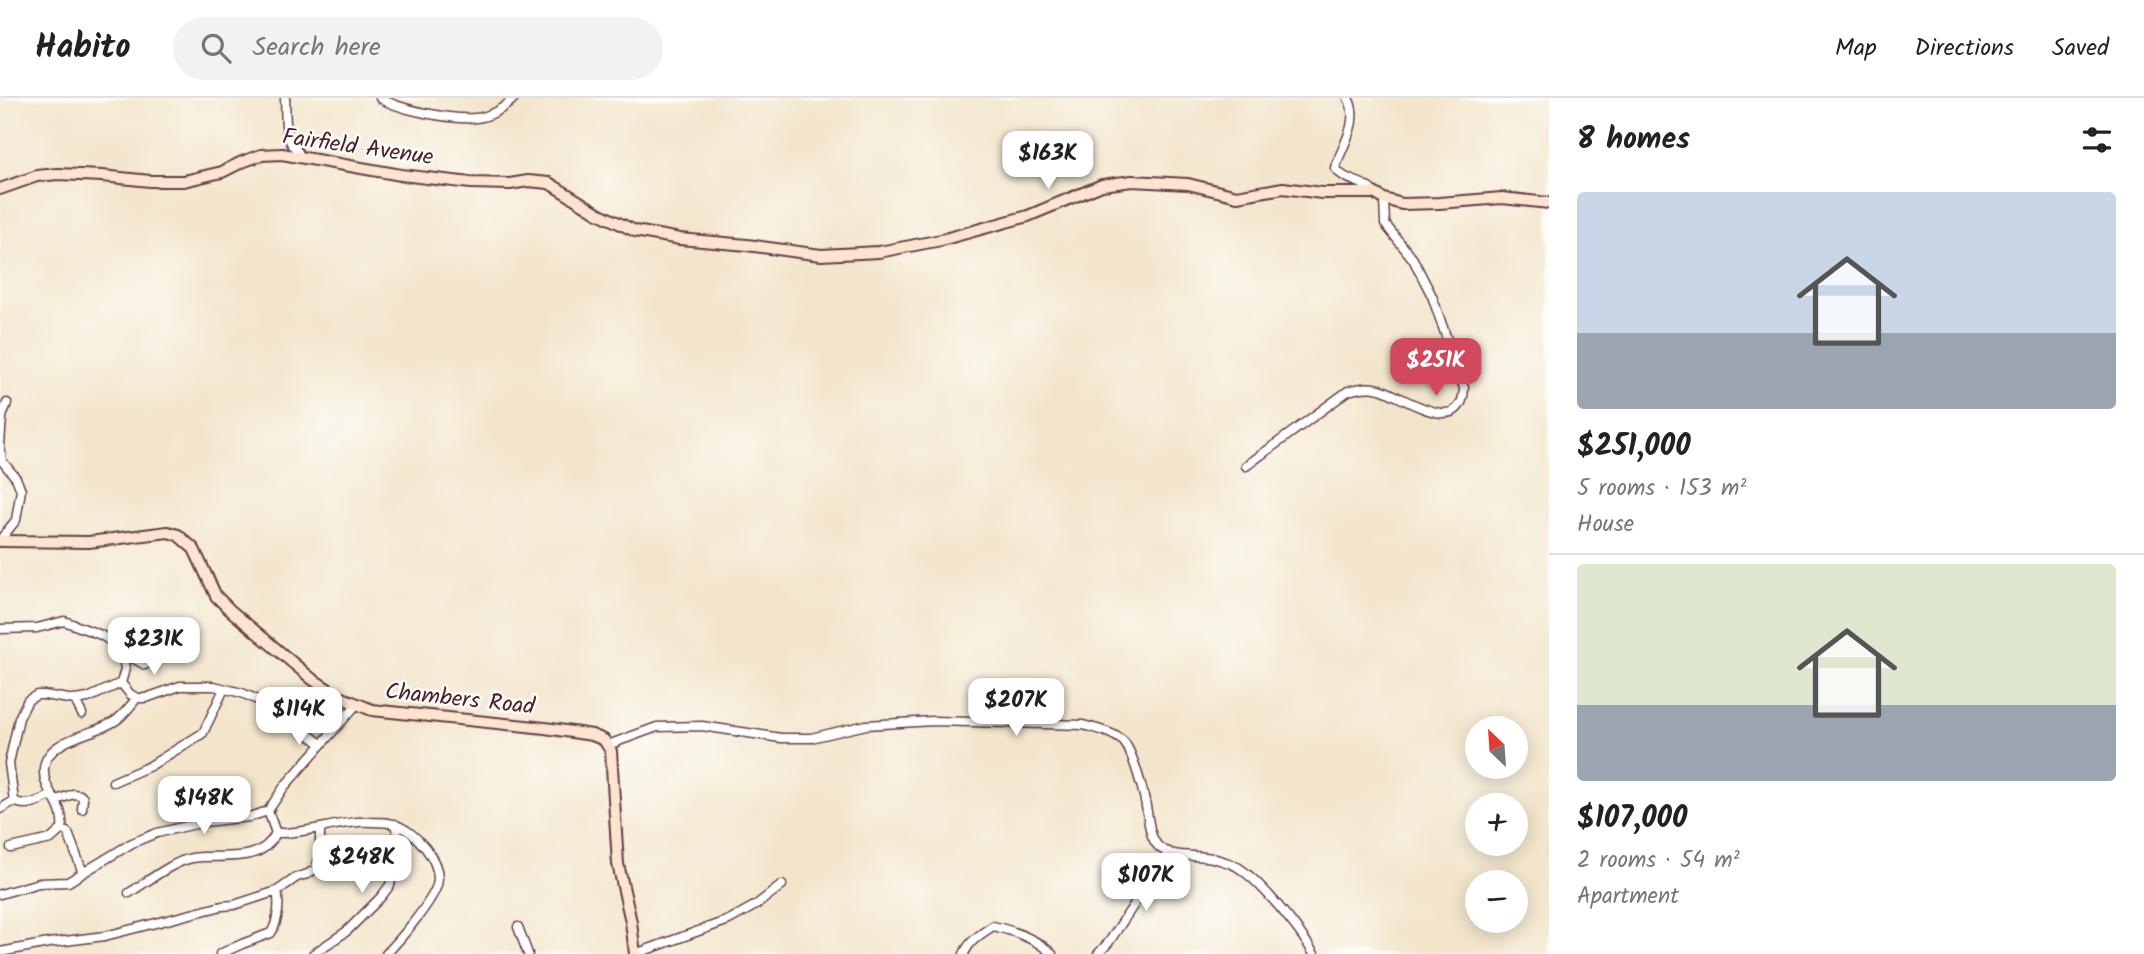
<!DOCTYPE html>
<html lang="en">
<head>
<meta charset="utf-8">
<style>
	:root { --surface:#fff; --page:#f2f2f2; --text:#222; --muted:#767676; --line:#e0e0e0; --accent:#d1495b }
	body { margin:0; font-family:Kalam,sans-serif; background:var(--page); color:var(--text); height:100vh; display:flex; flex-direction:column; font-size:26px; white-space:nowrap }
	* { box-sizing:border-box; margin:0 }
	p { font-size:23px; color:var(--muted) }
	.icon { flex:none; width:38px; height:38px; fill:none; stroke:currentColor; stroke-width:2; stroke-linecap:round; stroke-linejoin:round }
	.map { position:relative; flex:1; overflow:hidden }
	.drawer { display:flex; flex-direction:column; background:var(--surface); width:595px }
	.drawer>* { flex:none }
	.needle { width:46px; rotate:335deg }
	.buttons { position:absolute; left:1465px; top:618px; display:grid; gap:14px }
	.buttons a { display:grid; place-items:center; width:63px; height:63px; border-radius:50%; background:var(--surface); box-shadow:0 4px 18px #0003; font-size:35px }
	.price { position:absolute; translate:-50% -60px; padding:0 16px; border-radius:14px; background:#fff; color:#222; font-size:23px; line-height:46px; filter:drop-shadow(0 2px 4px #0008) }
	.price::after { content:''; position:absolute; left:50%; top:42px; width:21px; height:16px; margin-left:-10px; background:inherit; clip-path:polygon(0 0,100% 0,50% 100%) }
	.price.current { background:var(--accent); color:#fff }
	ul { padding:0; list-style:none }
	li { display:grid; align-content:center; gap:14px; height:371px; padding:0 28px }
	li+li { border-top:2px solid var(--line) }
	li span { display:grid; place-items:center; height:217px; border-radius:7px; color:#555 }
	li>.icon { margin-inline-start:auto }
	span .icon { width:126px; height:126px; fill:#fffc; stroke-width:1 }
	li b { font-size:30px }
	h2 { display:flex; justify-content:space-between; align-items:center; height:84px; padding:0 28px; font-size:30px }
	header { display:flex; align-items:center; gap:42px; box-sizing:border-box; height:98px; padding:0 35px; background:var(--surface); border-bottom:2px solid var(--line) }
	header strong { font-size:33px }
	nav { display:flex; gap:38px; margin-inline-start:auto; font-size:24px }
	.search { width:490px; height:63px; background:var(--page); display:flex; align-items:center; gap:18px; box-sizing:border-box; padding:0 24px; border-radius:38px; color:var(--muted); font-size:26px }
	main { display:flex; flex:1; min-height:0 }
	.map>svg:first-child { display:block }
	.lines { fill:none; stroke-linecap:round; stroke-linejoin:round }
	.street-casing { stroke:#633d43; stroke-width:11 }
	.secondary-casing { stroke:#633d43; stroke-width:14 }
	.street { stroke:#fff; stroke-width:8 }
	.secondary { stroke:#fde4d0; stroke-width:10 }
	.labels { text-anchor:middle; stroke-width:5; stroke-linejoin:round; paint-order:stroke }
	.street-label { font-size:23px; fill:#4a1f2b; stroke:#fdfcf7 }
</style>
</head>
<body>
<header>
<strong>Habito</strong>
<div class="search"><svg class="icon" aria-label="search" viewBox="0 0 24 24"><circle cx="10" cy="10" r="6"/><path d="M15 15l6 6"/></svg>Search here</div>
<nav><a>Map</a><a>Directions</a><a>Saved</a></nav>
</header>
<main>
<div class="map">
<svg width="1549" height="856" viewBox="0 0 1549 856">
	<rect width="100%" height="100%" fill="#fdfcf7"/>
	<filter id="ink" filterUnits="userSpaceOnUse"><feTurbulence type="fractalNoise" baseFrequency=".0143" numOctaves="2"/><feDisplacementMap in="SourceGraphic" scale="14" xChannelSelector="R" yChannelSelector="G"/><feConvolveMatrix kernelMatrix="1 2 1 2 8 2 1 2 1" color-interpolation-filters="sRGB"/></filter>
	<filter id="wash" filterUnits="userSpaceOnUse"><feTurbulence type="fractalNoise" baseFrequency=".00686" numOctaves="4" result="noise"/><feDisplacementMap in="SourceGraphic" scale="28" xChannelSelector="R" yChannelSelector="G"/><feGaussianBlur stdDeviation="1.57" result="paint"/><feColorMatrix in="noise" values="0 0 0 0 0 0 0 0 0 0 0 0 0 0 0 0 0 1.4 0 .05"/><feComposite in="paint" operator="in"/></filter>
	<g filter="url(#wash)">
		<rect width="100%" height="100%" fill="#f3e5cb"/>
	</g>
	<g filter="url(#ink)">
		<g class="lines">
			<g class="street-casing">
				<path id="street" d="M285,0C286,14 284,30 290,43C293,50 298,51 300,58
					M380,0C400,12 452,22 476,20C489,19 505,10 514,0
					M1348,0C1361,23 1342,48 1335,70C1346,85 1363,81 1374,95
					M1246,368L1348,293C1359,290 1368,288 1380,291C1403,298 1462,342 1464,290L1432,198L1413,161L1385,126L1384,101
					M0,442L16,422L21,392L16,380L2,363L0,347L2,319L7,305
					M0,531L37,530L64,523L101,537L116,547L122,554L125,571L121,585L88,600L75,602L44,597H37L28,602L19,620L9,665L14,703L0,711
					M122,554L145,567L171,543L184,537
					M121,585L130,596L137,600H146L180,588H214L242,595L271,608L321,646
					M75,602L82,616
					M608,647L657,629L702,628L781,640H811L866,627L933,623L1083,627C1097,631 1112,634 1123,643C1133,653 1145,699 1147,714C1149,725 1150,741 1159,749C1174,762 1199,755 1216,761C1223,763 1230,765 1236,768C1260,782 1300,832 1314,856
					M113,684L150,668L203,635L224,591
					M57,702L73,696L80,697L83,700L82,711
					M14,703C26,710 40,703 51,697
					M268,713L276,735
					M62,731L68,735L83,775
					M276,735C308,736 342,722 372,724C379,724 387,724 393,726C415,732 443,764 437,787C432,804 400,842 386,856
					M11,750L51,741L62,731C65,703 42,695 44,670C47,639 98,637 118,621C125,615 131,607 137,600
					M129,795C147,784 172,764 192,760C221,755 260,768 276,735
					M0,796L39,785L68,784L132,745L157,735L204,724L249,719L268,713L284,689L356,607
					M518,829L528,856
					M0,854L49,845L105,838L222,808L234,807L277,793L297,779L308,776L315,771L320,759V730
					M220,856L242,846L271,835C278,824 280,806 277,793
					M313,856L347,833L381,799L390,787L400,748L395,726
					M635,856L729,822L756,807L782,787
					M964,856C969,843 982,835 993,828C1014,833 1037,841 1052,856
					M1098,856L1109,844L1169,754"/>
			</g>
			<g class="secondary-casing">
				<path id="secondary" d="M0,91L37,78L58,76L102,78L150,83H184L222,74L242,64L261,57L282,56L401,77L471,85L510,86L528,83L549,85L598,115L635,133L680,141L747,147L821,157L879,154L941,142L1028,118L1102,87L1132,83L1188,86L1237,98L1283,90L1322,95H1374L1384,101L1402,106L1439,105L1502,100L1549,105
					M0,443L89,444L168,434L178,437L194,451L216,498L230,512L312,581L340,599L372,612L545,630L592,637L604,642L611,653L618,766L631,824L635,856"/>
			</g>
			<use href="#street" class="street"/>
			<use href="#secondary" class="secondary"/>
		</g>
	</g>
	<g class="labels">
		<g class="street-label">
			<text transform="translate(358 48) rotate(8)" y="8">Fairfield Avenue</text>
			<text transform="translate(460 600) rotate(6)" y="8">Chambers Road</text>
		</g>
	</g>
</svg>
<div class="buttons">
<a><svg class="needle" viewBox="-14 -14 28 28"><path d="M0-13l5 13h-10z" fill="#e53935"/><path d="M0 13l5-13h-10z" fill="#767676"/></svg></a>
<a>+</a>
<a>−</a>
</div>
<b class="price" style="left:1048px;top:93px">$163K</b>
<b class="price current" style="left:1436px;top:300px">$251K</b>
<b class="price" style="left:154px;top:579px">$231K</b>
<b class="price" style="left:1016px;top:640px">$207K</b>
<b class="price" style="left:299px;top:649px">$114K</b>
<b class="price" style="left:204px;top:738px">$148K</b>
<b class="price" style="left:362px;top:797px">$248K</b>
<b class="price" style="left:1146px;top:815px">$107K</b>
</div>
<section class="drawer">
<h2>8 homes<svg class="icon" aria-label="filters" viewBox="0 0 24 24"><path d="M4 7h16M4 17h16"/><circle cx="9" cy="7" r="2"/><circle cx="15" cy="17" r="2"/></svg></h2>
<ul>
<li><span style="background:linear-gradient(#c9d6e8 65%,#9aa5b1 0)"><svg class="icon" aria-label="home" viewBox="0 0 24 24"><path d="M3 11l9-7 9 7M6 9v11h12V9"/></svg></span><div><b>$251,000</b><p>5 rooms · 153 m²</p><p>House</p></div></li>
<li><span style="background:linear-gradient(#dfe7d0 65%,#9aa5b1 0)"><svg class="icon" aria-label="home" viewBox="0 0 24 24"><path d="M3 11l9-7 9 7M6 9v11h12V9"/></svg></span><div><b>$107,000</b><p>2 rooms · 54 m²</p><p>Apartment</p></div></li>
</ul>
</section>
</main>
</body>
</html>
